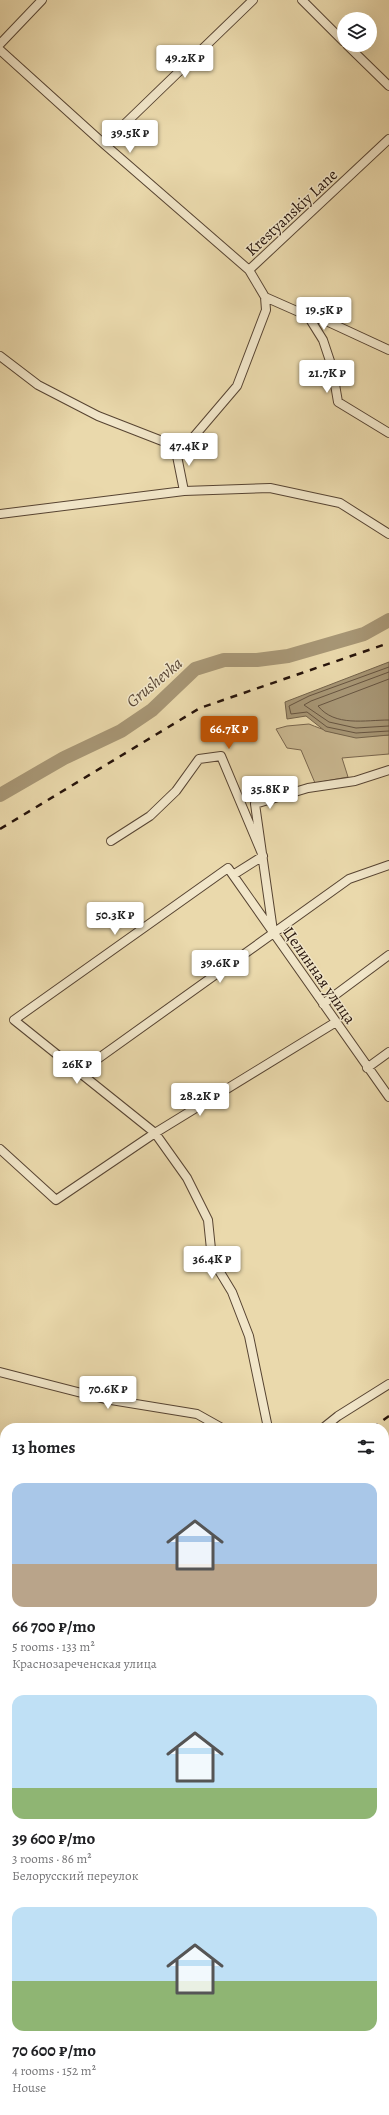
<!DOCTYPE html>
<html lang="en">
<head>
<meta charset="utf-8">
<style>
	:root { --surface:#fff; --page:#f2f2f2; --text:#202124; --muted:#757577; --accent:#b45309 }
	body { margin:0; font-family:Alegreya,serif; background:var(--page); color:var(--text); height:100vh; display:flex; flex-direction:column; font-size:15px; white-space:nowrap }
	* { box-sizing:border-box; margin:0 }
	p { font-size:13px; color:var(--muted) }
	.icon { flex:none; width:22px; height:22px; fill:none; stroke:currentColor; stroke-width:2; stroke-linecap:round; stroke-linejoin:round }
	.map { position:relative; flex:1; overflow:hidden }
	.side { position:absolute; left:0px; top:1423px; width:389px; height:692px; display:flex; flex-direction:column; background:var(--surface); border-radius:16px 16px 0 0; box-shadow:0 4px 16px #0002 }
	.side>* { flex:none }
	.controls { position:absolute; left:337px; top:12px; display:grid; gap:8px }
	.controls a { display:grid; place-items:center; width:40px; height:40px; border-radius:50%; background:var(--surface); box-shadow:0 4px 16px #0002; font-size:20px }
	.price { position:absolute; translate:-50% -34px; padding:0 9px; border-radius:4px; background:#fff; color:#222; font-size:13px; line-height:26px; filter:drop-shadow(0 1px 2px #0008) }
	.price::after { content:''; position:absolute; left:50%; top:24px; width:12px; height:9px; margin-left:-6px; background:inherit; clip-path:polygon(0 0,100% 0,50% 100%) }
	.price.current { background:var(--accent); color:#fff }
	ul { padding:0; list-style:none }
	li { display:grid; align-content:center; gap:8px; height:212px; padding:0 12px }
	li span { display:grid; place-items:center; height:124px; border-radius:12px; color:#555 }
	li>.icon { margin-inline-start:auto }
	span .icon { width:72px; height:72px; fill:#fffc; stroke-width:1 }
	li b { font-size:17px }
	h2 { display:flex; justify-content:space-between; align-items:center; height:48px; padding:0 12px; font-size:17px }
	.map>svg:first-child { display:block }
	.green { fill:#c9b790; stroke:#78654d }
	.water { fill:#a79675; stroke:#73624a }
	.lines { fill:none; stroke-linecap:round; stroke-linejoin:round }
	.shore { stroke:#665440; stroke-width:1 }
	.river { stroke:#a79675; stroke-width:14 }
	.minor-casing { stroke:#574432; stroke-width:10 }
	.tertiary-casing { stroke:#574432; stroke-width:12 }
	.minor { stroke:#f1e6c9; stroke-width:8 }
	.tertiary { stroke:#f1e6c9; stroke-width:10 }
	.rail { stroke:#26130a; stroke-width:2.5; stroke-dasharray:7 7; stroke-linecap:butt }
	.labels { text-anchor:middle; stroke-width:3; stroke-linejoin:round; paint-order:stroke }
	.street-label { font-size:16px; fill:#26130a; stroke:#f1e6c9 }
	.water-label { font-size:17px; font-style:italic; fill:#5a4735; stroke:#f1e6c9 }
</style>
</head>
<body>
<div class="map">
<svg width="389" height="2115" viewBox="0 0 389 2115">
	<rect width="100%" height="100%" fill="#ead9ac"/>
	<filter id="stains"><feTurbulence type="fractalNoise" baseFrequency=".005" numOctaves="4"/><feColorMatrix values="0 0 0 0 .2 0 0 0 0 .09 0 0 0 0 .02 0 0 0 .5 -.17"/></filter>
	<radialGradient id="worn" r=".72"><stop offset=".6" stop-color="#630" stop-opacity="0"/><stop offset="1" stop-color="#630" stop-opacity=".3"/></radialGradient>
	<path class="green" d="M309,724C340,737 356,737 389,735V754L342,758L348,777L315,783L301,750L287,748L276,729L287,726Z
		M5,1775V1787L0,1792V1777Z
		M0,1817L5,1822V1881L0,1880Z
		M0,1897H5V1951L0,1948Z"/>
	<path class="water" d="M389,662V735L356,738L325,731L306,716L287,719L285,702Z"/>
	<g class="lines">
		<path class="shore" d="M389,667L309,696L289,706L291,714L307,712L327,727L356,733L389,731
			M389,672L311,701L304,705L329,722L356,728L389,726
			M389,679L318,706C335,727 365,720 389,720"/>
		<path class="river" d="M0,795L64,758L121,731L152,710L195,669L224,660H257L288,656L364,634L389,620"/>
		<g class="minor-casing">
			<path id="minor" d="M302,0L344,42
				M0,44L42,0
				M347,45L389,86
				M0,50L104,144L249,270L265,297L266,310L237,386L191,440L175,446L98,416L38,385L0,356
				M104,144L253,0
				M249,270L389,139
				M265,297L308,316L322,319L389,350
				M308,316L323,340L332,367L338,402L389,433
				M175,446L184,491
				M0,514L184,491L270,488L340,503L389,534
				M111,841L150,816L176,791L199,759L221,756L263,856L233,875
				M273,931L255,804L308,788L355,781L389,770
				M323,1004L389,955
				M367,1068L389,1052
				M78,1073L349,879L389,865
				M0,1149L56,1200L155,1133L336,1022
				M0,1372L105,1399L197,1414L222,1428
				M268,1428L249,1336L232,1292L212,1259L208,1220L187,1178L155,1133L14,1020L228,868L389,1097
				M323,1428L338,1416L389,1384
				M0,1600L5,1605
				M0,1669L5,1666
				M384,1815L389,1810
				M384,1955L389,1949
				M0,2029L5,2027
				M256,2110L262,2115
				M216,2115L220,2110"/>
		</g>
		<g class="tertiary-casing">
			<path id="tertiary" d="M384,1658L389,1653
				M384,2105L389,2110"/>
		</g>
		<use href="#minor" class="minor"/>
		<use href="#tertiary" class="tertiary"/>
		<path class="rail" d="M0,829L200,708L389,643
			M372,1428L389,1416
			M0,1693L5,1690"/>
	</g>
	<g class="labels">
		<g class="street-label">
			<text transform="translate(291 212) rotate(-43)" y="6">Krestyanskiy Lane</text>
			<text transform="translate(320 975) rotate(55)" y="6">Целинная улица</text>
		</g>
		<g class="water-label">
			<text transform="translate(154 682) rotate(-40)" y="6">Grushevka</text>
		</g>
	</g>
	<rect width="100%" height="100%" filter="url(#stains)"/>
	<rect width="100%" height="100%" fill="url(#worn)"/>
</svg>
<div class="controls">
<a><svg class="icon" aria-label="layers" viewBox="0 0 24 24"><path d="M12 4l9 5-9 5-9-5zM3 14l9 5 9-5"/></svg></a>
</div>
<b class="price" style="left:185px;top:79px">49.2K ₽</b>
<b class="price" style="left:130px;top:154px">39.5K ₽</b>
<b class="price" style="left:324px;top:331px">19.5K ₽</b>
<b class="price" style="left:327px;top:394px">21.7K ₽</b>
<b class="price" style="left:189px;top:467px">47.4K ₽</b>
<b class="price current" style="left:229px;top:750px">66.7K ₽</b>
<b class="price" style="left:270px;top:810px">35.8K ₽</b>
<b class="price" style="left:115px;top:936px">50.3K ₽</b>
<b class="price" style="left:220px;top:984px">39.6K ₽</b>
<b class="price" style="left:77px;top:1085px">26K ₽</b>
<b class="price" style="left:200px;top:1117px">28.2K ₽</b>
<b class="price" style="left:212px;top:1280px">36.4K ₽</b>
<b class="price" style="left:108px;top:1410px">70.6K ₽</b>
<section class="side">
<h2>13 homes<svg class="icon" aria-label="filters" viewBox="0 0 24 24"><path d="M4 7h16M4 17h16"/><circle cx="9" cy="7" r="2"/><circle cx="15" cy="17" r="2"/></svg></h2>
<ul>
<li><span style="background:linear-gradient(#a9c7e8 65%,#b9a48a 0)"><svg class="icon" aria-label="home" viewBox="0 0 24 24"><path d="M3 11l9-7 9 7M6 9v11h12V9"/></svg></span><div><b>66 700 ₽/mo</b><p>5 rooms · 133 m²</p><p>Краснозареченская улица</p></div></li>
<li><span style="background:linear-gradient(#bfe0f5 75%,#8fb573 0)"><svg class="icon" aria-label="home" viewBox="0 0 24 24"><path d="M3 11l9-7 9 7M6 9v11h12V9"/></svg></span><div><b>39 600 ₽/mo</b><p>3 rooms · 86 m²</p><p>Белорусский переулок</p></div></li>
<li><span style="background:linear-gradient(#bfe0f5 60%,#8fb573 0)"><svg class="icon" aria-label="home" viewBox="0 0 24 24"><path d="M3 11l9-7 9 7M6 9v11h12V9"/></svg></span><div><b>70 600 ₽/mo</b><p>4 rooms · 152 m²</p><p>House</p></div></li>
</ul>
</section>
</div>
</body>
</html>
